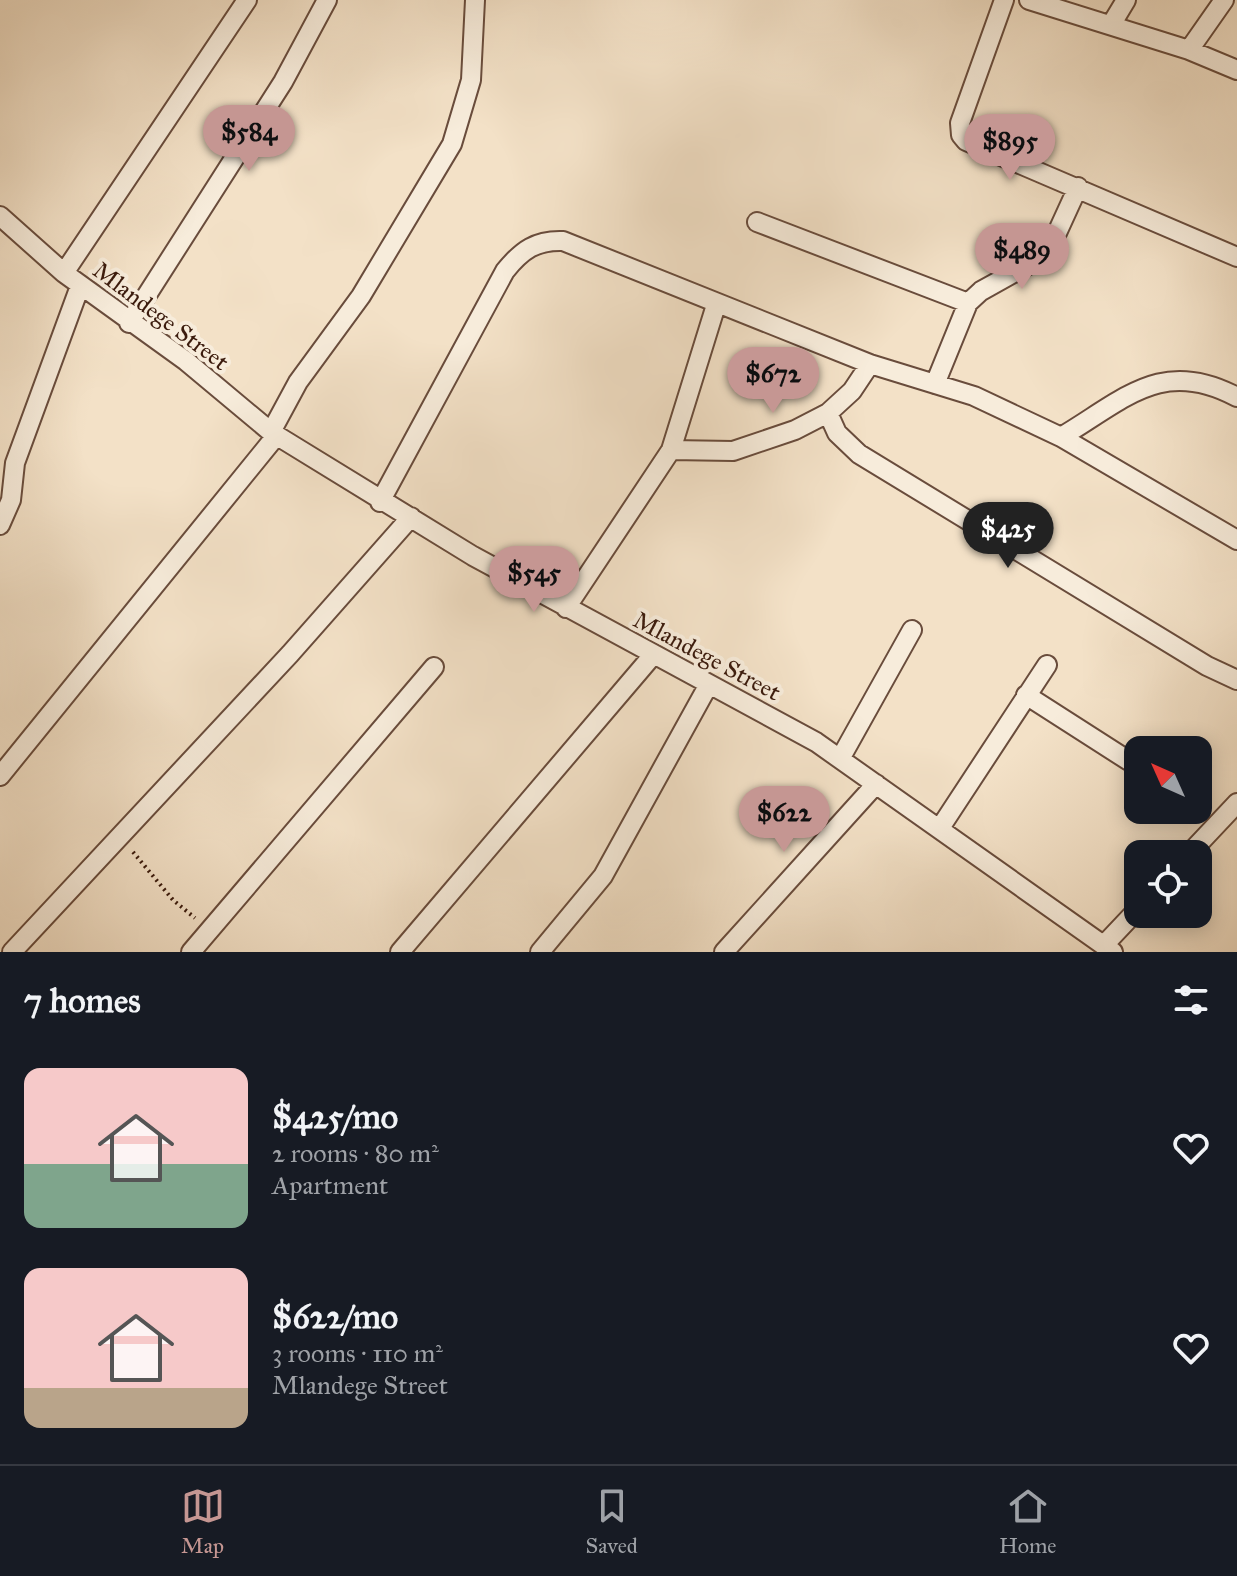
<!DOCTYPE html>
<html lang="en">
<head>
<meta charset="utf-8">
<style>
	:root { --surface:#171b24; --page:#20242c; --text:#f1f3f6; --muted:#9ea1a6; --line:#363941; --accent:#c59692 }
	body { margin:0; font-family:"IM FELL Great Primer",serif; background:var(--page); color:var(--text); height:100vh; display:flex; flex-direction:column; font-size:30px; white-space:nowrap }
	* { box-sizing:border-box; margin:0 }
	p { font-size:26px; color:var(--muted) }
	.icon { flex:none; width:44px; height:44px; fill:none; stroke:currentColor; stroke-width:2; stroke-linecap:round; stroke-linejoin:round }
	.map { position:relative; height:952px; overflow:hidden }
	.panel { display:flex; flex-direction:column; background:var(--surface); flex:1 }
	.panel>* { flex:none }
	.needle { width:52px; rotate:315deg }
	.buttons { position:absolute; left:1124px; top:736px; display:grid; gap:16px }
	.buttons a { display:grid; place-items:center; width:88px; height:88px; border-radius:16px; background:var(--surface); box-shadow:0 4px 20px #0003; font-size:40px }
	.price { position:absolute; translate:-50% -68px; padding:0 18px; border-radius:28px; background:var(--accent); color:#111; font-size:26px; line-height:52px; filter:drop-shadow(0 2px 4px #0008) }
	.price::after { content:''; position:absolute; left:50%; top:48px; width:24px; height:18px; margin-left:-12px; background:inherit; clip-path:polygon(0 0,100% 0,50% 100%) }
	.price.current { background:#222; color:#fff }
	ul { padding:0; list-style:none }
	li { display:flex; align-items:center; gap:24px; height:200px; padding:0 24px }
	li span { display:grid; place-items:center; flex:none; width:224px; height:160px; border-radius:16px; color:#555 }
	li>.icon { margin-inline-start:auto }
	span .icon { width:96px; height:96px; fill:#fffc; stroke-width:1 }
	li b { font-size:34px }
	h2 { display:flex; justify-content:space-between; align-items:center; height:96px; padding:0 24px; font-size:34px }
	.menu { display:flex; justify-content:space-around; align-items:center; height:112px; border-top:2px solid var(--line); background:var(--surface); font-size:22px; color:var(--muted) }
	.menu a { display:grid; justify-items:center; gap:4px }
	.menu .current { color:var(--accent) }
	.map>svg:first-child { display:block }
	.lines { fill:none; stroke-linecap:round; stroke-linejoin:round }
	.minor-casing { stroke:#694c3c; stroke-width:22 }
	.path { stroke:#3b1b0d; stroke-width:4; stroke-dasharray:2 4; stroke-linecap:butt }
	.minor { stroke:#f7ecdb; stroke-width:18 }
	.labels { text-anchor:middle; stroke-width:8; stroke-linejoin:round; paint-order:stroke }
	.street-label { font-size:24px; fill:#3b1b0d; stroke:#f7ecdb }
</style>
</head>
<body>
<div class="map">
<svg width="1237" height="952" viewBox="0 0 1237 952">
	<rect width="100%" height="100%" fill="#f3e1c7"/>
	<filter id="stains"><feTurbulence type="fractalNoise" baseFrequency=".0025" numOctaves="4"/><feColorMatrix values="0 0 0 0 .2 0 0 0 0 .09 0 0 0 0 .02 0 0 0 .5 -.17"/></filter>
	<radialGradient id="worn" r=".72"><stop offset=".6" stop-color="#630" stop-opacity="0"/><stop offset="1" stop-color="#630" stop-opacity=".3"/></radialGradient>
	<g class="lines">
		<g class="minor-casing">
			<path id="minor" d="M1004,0L960,123L961,135L966,141L1237,257
				M1029,0L1189,50L1237,70
				M1111,25L1126,0
				M1189,50L1224,0
				M0,216L64,273L186,361L271,432L473,556L816,742L1113,952
				M757,222L968,303
				M64,273L247,0
				M129,323L283,82L327,0
				M935,384L968,303L981,291L1028,265L1051,246L1078,187
				M828,413L837,433L859,454L1207,666L1237,680
				M271,432L298,382L361,296L452,144L471,80L475,0
				M1061,437C1125,399 1162,357 1237,397
				M671,450L733,451L795,430L828,413L852,391L870,364
				M380,502L505,271C522,250 536,240 563,241L870,364L974,396L1061,437L1237,540
				M0,525L11,500L15,463L80,286
				M566,608L671,450L716,305
				M1026,695L1129,761
				M840,759L912,630
				M0,776L276,436
				M940,828L1047,665
				M1189,854L1237,803
				M1104,945L1138,909
				M12,952L290,654L411,517
				M191,952L434,667
				M400,952L653,655
				M540,952L603,876L709,684
				M724,952L876,784"/>
		</g>
		<path class="path" d="M133,852L173,900L195,918"/>
		<use href="#minor" class="minor"/>
	</g>
	<g class="labels">
		<g class="street-label">
			<text transform="translate(161 316) rotate(37)" y="8">Mlandege Street</text>
			<text transform="translate(707 656) rotate(28)" y="8">Mlandege Street</text>
		</g>
	</g>
	<rect width="100%" height="100%" filter="url(#stains)"/>
	<rect width="100%" height="100%" fill="url(#worn)"/>
</svg>
<div class="buttons">
<a><svg class="needle" viewBox="-14 -14 28 28"><path d="M0-13l5 13h-10z" fill="#e53935"/><path d="M0 13l5-13h-10z" fill="#9ea1a6"/></svg></a>
<a><svg class="icon" aria-label="locate" viewBox="0 0 24 24"><circle cx="12" cy="12" r="6"/><path d="M12 2v4M12 18v4M2 12h4M18 12h4"/></svg></a>
</div>
<b class="price" style="left:249px;top:173px">$584</b>
<b class="price" style="left:1010px;top:182px">$895</b>
<b class="price" style="left:1022px;top:291px">$489</b>
<b class="price" style="left:773px;top:415px">$672</b>
<b class="price current" style="left:1008px;top:570px">$425</b>
<b class="price" style="left:534px;top:614px">$545</b>
<b class="price" style="left:784px;top:854px">$622</b>
</div>
<section class="panel">
<h2>7 homes<svg class="icon" aria-label="filters" viewBox="0 0 24 24"><path d="M4 7h16M4 17h16"/><circle cx="9" cy="7" r="2"/><circle cx="15" cy="17" r="2"/></svg></h2>
<ul>
<li><span style="background:linear-gradient(#f6c9c9 60%,#7fa58c 0)"><svg class="icon" aria-label="home" viewBox="0 0 24 24"><path d="M3 11l9-7 9 7M6 9v11h12V9"/></svg></span><div><b>$425/mo</b><p>2 rooms · 80 m²</p><p>Apartment</p></div><svg class="icon" aria-label="heart" viewBox="0 0 24 24"><path d="M12 20l-8-8c-3-5 5-10 8-4 3-6 11-1 8 4z"/></svg></li>
<li><span style="background:linear-gradient(#f6c9c9 75%,#b9a48a 0)"><svg class="icon" aria-label="home" viewBox="0 0 24 24"><path d="M3 11l9-7 9 7M6 9v11h12V9"/></svg></span><div><b>$622/mo</b><p>3 rooms · 110 m²</p><p>Mlandege Street</p></div><svg class="icon" aria-label="heart" viewBox="0 0 24 24"><path d="M12 20l-8-8c-3-5 5-10 8-4 3-6 11-1 8 4z"/></svg></li>
</ul>
</section>
<nav class="menu">
<a class="current"><svg class="icon" aria-label="map" viewBox="0 0 24 24"><path d="M3 6l6-2 6 2 6-2v14l-6 2-6-2-6 2zM9 4v14M15 6v14"/></svg>Map</a>
<a><svg class="icon" aria-label="saved" viewBox="0 0 24 24"><path d="M7 4h10v16l-5-4-5 4z"/></svg>Saved</a>
<a><svg class="icon" aria-label="home" viewBox="0 0 24 24"><path d="M3 11l9-7 9 7M6 9v11h12V9"/></svg>Home</a>
</nav>
</body>
</html>
